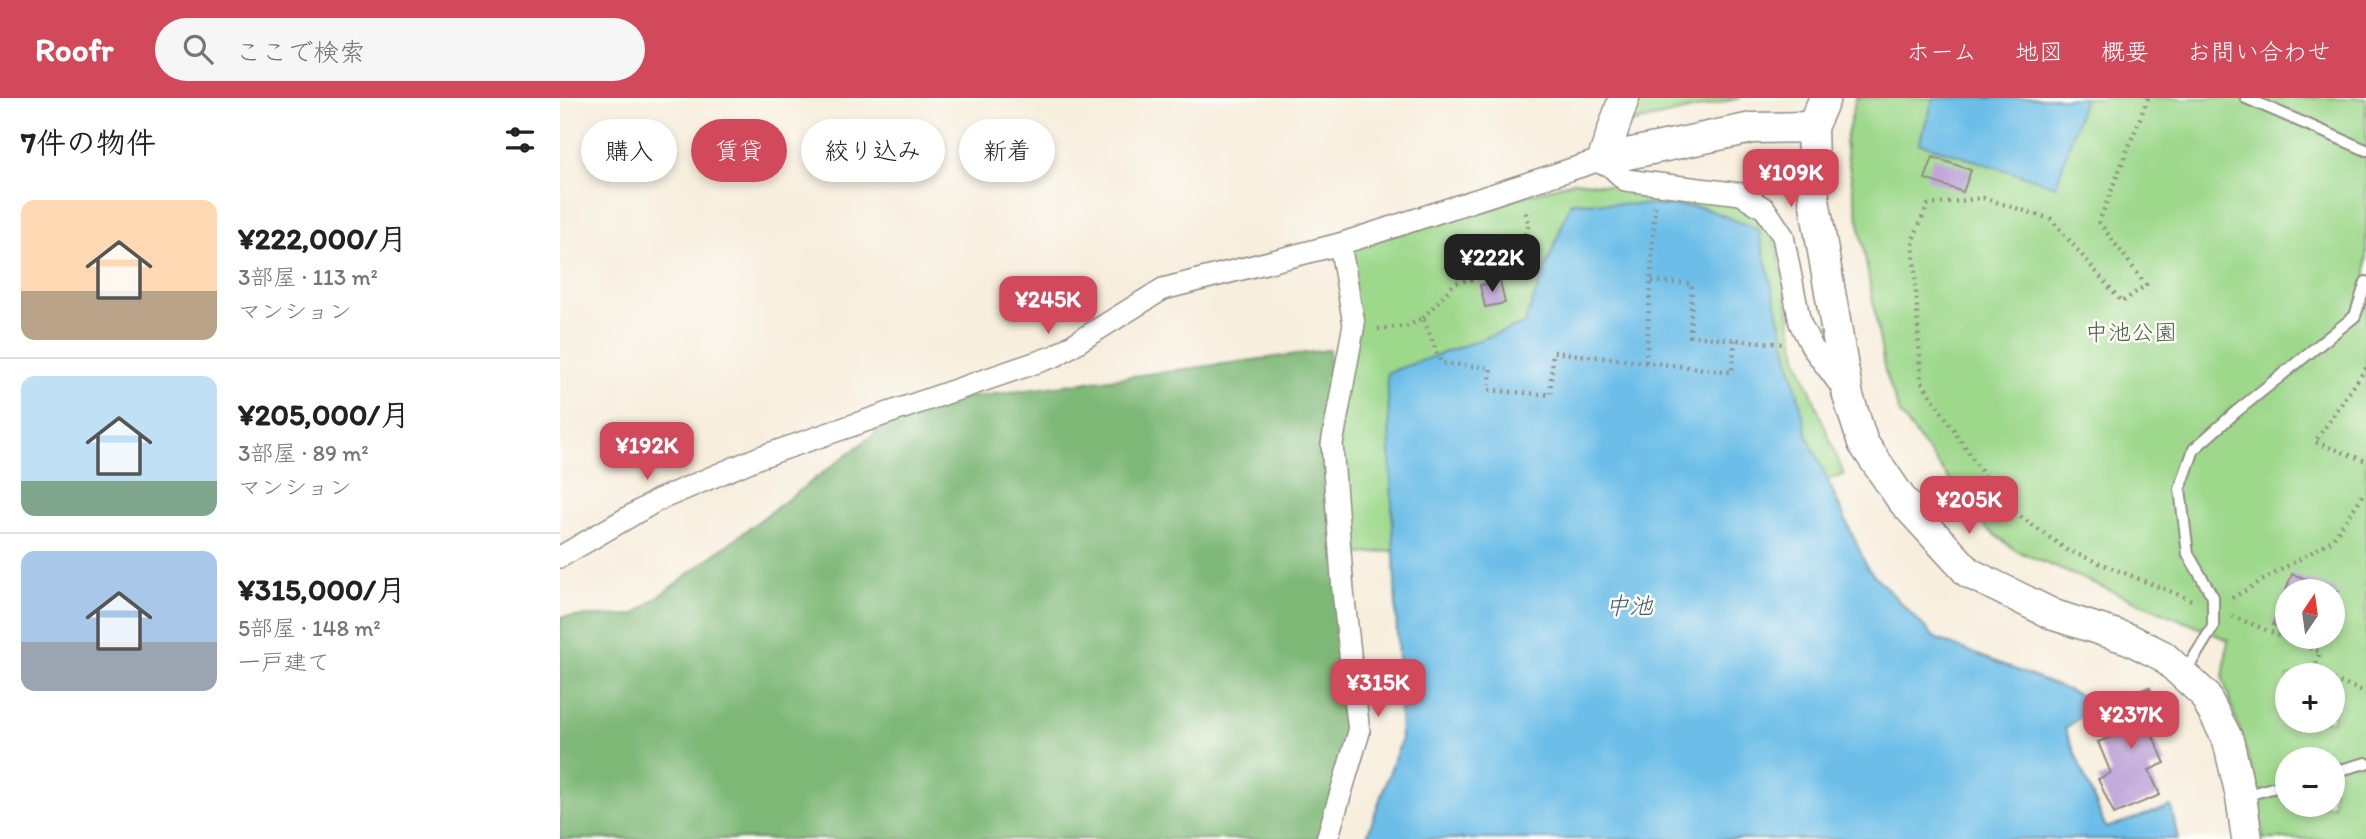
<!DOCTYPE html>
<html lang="ja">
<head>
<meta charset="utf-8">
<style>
	:root { --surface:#fff; --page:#f6f6f6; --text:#222; --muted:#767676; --line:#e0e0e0; --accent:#d1495b }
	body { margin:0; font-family:Itim,"Klee One",sans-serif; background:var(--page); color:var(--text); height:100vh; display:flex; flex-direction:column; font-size:26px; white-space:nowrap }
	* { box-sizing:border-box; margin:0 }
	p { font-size:23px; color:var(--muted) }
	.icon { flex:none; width:38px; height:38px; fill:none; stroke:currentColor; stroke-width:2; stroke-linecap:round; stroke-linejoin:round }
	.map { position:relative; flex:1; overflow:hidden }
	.panel { display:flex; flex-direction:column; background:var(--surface); width:560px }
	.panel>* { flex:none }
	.hud { position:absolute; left:21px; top:21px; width:665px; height:63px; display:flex; gap:14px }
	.needle { width:46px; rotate:13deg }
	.tools { position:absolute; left:1715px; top:481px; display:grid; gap:14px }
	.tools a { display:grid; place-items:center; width:70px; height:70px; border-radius:50%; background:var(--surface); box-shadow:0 4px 10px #0003; font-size:35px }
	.price { position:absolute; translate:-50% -60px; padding:0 16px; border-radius:14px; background:var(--accent); color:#fff; font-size:23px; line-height:46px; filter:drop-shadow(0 2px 4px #0008) }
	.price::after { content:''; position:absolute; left:50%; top:42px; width:21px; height:16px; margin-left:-10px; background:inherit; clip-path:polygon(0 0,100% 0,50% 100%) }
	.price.active { background:#222; color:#fff }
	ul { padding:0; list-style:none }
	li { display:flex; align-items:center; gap:21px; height:175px; padding:0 21px }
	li+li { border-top:2px solid var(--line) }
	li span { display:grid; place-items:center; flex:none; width:196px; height:140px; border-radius:14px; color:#555 }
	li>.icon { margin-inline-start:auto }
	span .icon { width:84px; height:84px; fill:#fffc; stroke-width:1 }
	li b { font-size:30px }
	h2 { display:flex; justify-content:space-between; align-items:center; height:84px; padding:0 21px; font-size:30px }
	.pill { padding:0 24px; border-radius:32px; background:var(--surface); box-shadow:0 4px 10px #0003; font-size:24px; line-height:63px }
	.pill.active { background:var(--accent); color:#fff }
	header { display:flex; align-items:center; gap:42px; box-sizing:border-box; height:98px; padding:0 35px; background:var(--accent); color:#fff }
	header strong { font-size:33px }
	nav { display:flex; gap:38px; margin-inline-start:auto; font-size:24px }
	.search { width:490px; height:63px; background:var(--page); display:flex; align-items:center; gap:18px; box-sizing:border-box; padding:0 24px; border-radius:38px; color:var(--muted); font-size:26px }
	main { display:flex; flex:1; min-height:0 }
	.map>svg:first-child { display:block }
	.green { fill:#9dd88b; stroke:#64825b; stroke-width:2; fill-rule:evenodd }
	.forest { fill:#7eb877; stroke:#547251; stroke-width:2 }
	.water { fill:#6cbee8; stroke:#4c748a; stroke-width:2 }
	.building { fill:#b99cd5 }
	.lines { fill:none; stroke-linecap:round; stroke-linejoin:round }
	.lane-casing { stroke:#918c84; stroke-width:14 }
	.street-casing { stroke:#918c84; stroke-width:24 }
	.secondary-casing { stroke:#918c84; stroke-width:33 }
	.path { stroke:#918c84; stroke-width:4.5; stroke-dasharray:2 5; stroke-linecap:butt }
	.lane { stroke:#fff; stroke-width:10 }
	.street { stroke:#fff; stroke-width:21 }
	.secondary { stroke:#fff; stroke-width:30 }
	.labels { text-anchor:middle; stroke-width:5; stroke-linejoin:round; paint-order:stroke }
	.park-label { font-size:23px; fill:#4d5f48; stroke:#fdfcf7 }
	.water-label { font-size:24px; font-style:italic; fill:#425e6d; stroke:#fdfcf7 }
</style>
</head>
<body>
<header>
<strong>Roofr</strong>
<div class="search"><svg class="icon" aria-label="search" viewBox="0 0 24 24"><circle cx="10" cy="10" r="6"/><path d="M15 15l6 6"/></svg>ここで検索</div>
<nav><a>ホーム</a><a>地図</a><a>概要</a><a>お問い合わせ</a></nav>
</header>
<main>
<section class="panel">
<h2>7件の物件<svg class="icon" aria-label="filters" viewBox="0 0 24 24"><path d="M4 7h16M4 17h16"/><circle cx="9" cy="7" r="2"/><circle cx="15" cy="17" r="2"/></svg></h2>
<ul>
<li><span style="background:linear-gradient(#ffd9b3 65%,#b9a48a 0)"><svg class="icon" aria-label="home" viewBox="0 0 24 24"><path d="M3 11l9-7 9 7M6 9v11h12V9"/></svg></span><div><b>¥222,000/月</b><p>3部屋 · 113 m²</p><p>マンション</p></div></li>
<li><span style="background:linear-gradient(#bfe0f5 75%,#7fa58c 0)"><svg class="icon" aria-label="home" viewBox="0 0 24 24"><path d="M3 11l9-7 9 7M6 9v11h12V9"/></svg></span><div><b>¥205,000/月</b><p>3部屋 · 89 m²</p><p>マンション</p></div></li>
<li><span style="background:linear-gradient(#a9c7e8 65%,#9aa5b1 0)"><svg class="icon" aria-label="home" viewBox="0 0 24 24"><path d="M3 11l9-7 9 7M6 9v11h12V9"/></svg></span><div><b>¥315,000/月</b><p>5部屋 · 148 m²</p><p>一戸建て</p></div></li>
</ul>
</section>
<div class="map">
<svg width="1806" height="741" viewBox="0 0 1806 741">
	<rect width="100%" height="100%" fill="#fdfcf7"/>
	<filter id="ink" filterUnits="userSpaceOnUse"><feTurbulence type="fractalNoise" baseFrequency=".0143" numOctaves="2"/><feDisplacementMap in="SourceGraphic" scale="14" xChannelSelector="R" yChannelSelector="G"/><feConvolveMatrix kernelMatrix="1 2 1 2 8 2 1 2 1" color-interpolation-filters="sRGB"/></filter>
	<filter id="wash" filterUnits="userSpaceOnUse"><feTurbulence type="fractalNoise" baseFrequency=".00686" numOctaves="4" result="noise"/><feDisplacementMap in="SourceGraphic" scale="28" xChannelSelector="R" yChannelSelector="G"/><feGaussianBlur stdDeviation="1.57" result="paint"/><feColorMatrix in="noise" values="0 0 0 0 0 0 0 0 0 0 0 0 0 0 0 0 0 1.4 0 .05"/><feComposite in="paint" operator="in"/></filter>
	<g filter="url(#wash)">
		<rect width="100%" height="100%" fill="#f7eedd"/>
		<path class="green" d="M1080,0H1181L1071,25Z
			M1296,0H1806V741H1703L1697,688L1663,581L1668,542L1457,453L1427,431L1340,316L1325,273L1285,45ZM1727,494H1773V539H1727ZM1727,578H1773V623H1727ZM1727,662H1773V707H1727Z
			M1016,83L1176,105L1204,122L1217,147L1237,259L1284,377L1226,392L870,449L790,457L779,346L790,150Z"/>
		<path class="forest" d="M769,252L783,493L799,634L760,741H0V519L74,517L353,307Z"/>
		<path class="water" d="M1374,0H1524L1496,88L1359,45Z
			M1011,104L1141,109L1198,131L1248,339L1308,471L1375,540L1538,604L1505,631L1546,730L1611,708L1618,741H806L841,642L827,275L964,226Z"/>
		<g id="blocks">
			<path class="building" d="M1373,59L1411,72L1403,94L1365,81Z
				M940,183L945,205L925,209L920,187Z
				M1732,476L1779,493L1776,494L1773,503V494H1727V532L1713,527Z
				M1589,589L1605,626L1590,632L1605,665L1589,672L1600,697L1554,716L1538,681L1551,675L1538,644L1554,638L1542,609Z"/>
		</g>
	</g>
	<g filter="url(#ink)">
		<use href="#blocks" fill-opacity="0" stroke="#918c84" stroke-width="2"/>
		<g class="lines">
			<g class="lane-casing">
				<path id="lane" d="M1686,0L1806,52
					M1625,574L1653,529V499L1628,456L1620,391L1634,351L1677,313L1795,218L1806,184
					M1773,674L1806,665
					M1683,698L1727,686"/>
			</g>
			<g class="street-casing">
				<path id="street" d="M0,459L98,402L200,359L495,258L603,191L780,146L1043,61L1065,82L1181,96L1205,111L1223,138L1240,225L1252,249L1284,292
					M767,741L799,634L783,493L772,346L794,226L780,146"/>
			</g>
			<g class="secondary-casing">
				<path id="secondary" d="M1265,0L1252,29L1254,101L1288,298L1303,345L1342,402L1409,475L1494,517L1569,541L1603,558L1644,596L1668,642L1681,698L1687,741
					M1043,61L1192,30L1252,29
					M1043,61L1064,0"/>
			</g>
			<path class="path" d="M1588,0L1539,124L1586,187L1562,204L1491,121L1423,100L1368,107L1353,141L1361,283L1443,406L1507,452L1634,503
				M1092,183L1132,186L1130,238L1224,246
				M863,220L895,185L926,178L957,160L969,126L964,110
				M818,231L847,228L863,220L881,265L931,270L929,292L990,297L993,254L1172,274L1175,242
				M1086,264L1095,107
				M1806,270L1755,344L1806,363
				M1672,500L1771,443L1806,393
				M1672,518L1760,554L1753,575L1760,578
				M1773,582L1806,594"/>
			<use href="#lane" class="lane"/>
			<use href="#street" class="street"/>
			<use href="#secondary" class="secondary"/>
		</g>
	</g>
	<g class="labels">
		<g class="park-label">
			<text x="1571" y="242">中池公園</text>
		</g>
		<g class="water-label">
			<text x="1069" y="516">中池</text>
		</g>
	</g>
</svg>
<div class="tools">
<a><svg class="needle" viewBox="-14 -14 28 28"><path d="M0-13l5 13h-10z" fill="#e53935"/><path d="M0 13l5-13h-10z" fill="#767676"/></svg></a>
<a>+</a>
<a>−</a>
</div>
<b class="price" style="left:1231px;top:111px">¥109K</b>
<b class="price active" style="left:932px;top:196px">¥222K</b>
<b class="price" style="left:488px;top:238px">¥245K</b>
<b class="price" style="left:87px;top:384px">¥192K</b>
<b class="price" style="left:1409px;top:438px">¥205K</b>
<b class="price" style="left:818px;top:621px">¥315K</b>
<b class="price" style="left:1571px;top:653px">¥237K</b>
<div class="hud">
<a class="pill">購入</a>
<a class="pill active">賃貸</a>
<a class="pill">絞り込み</a>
<a class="pill">新着</a>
</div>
</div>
</main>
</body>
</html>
